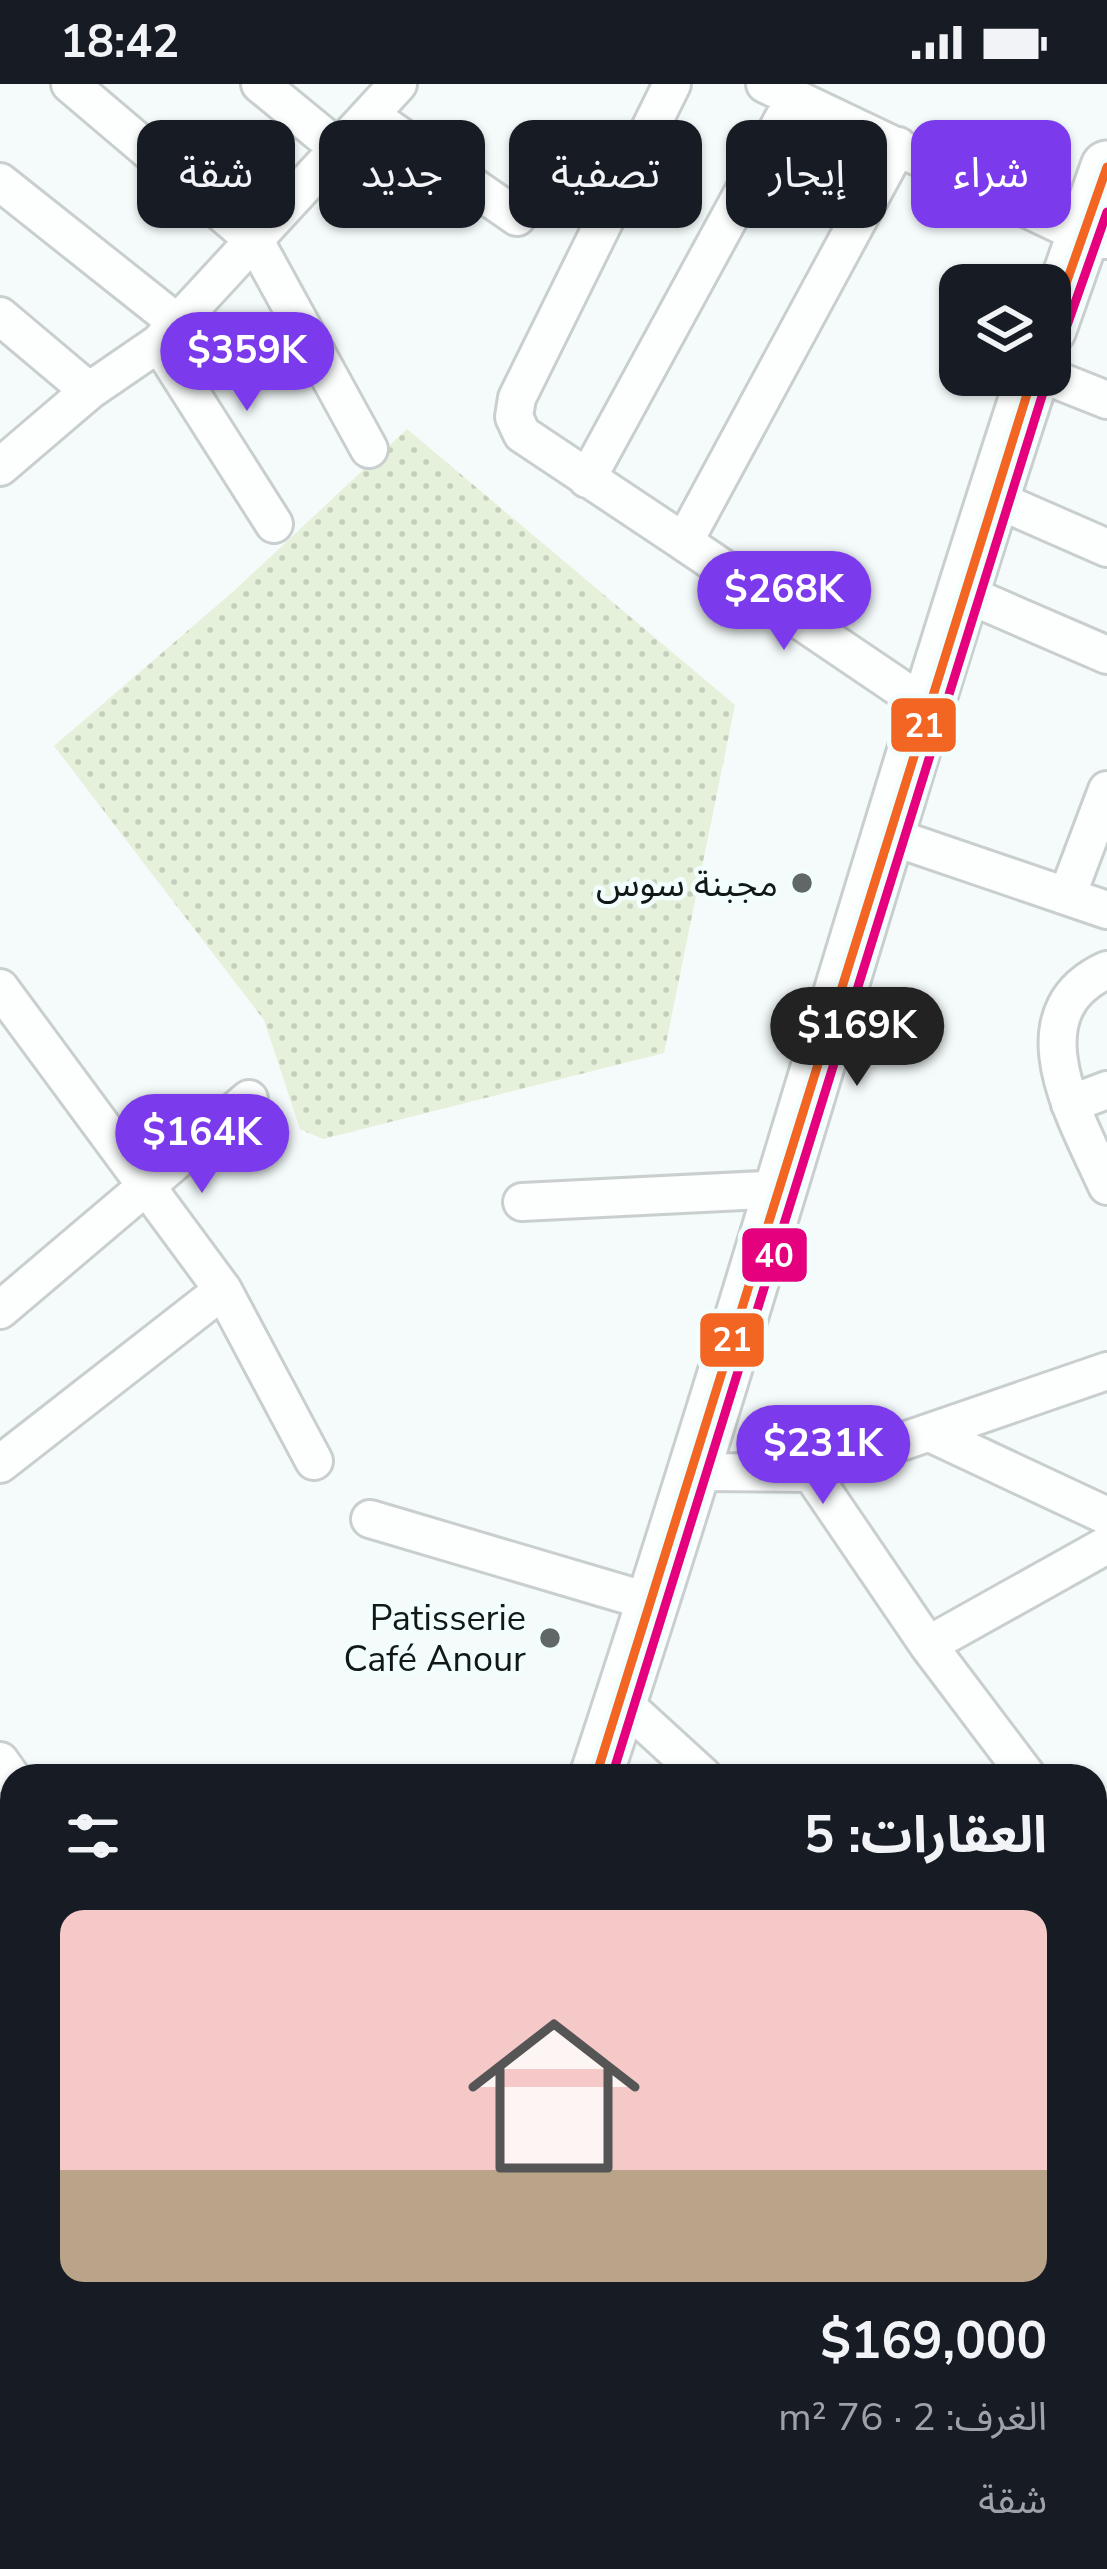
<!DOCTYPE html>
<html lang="ar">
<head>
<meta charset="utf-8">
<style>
	:root { --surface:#171b24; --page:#20242c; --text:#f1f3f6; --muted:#9ea1a6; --accent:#7c3aed }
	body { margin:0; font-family:"Nunito Sans","Noto Sans Arabic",sans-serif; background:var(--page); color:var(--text); direction:rtl; height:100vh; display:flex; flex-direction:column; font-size:45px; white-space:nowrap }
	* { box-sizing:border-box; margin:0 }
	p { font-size:39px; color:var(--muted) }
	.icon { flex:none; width:66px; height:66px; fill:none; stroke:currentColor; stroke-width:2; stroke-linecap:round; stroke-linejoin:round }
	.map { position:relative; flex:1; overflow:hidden; direction:ltr }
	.panel { position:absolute; left:0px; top:1680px; width:1107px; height:807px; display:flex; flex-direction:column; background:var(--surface); border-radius:36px 36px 0 0; box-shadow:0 3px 9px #0004; direction:rtl }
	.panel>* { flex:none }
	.hud { position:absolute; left:36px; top:36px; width:1035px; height:108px; direction:rtl; display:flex; gap:24px }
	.buttons { position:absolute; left:939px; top:180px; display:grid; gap:24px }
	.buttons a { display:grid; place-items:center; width:132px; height:132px; border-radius:24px; background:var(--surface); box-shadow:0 3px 9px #0004; font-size:60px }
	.price { position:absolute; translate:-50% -102px; padding:0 27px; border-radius:42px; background:var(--accent); color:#fff; font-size:39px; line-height:78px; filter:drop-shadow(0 3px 6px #0008) }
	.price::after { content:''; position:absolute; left:50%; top:72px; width:36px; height:27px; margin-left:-18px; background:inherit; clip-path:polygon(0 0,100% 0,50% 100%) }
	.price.active { background:#222; color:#fff }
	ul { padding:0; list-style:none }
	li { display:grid; align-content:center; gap:24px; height:636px; padding:0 60px }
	li span { display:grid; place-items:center; height:372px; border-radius:24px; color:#555 }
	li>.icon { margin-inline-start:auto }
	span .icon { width:216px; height:216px; fill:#fffc; stroke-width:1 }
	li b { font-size:51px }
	h2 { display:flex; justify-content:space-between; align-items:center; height:144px; padding:0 60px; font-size:51px }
	.chip { padding:0 42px; border-radius:24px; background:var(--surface); box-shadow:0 3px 9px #0004; font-size:42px; line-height:108px }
	.chip.active { background:var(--accent); color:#fff }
	.status { display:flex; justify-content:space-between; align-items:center; height:84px; padding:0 60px; background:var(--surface); direction:ltr }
	.status svg { height:33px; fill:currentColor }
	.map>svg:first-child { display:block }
	.grass { fill:url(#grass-dots) }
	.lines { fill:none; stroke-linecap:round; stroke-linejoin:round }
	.street-casing { stroke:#c9cfce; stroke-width:42 }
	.secondary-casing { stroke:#c9cfce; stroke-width:57 }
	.street { stroke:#fdfefe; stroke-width:36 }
	.secondary { stroke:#fdfefe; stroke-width:51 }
	.bus-1-casing { stroke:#f1fefd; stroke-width:18 }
	.bus-2-casing { stroke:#f1fefd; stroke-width:18 }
	.bus-1 { stroke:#f26522; stroke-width:9 }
	.bus-2 { stroke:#e5007d; stroke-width:9 }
	.poi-dot { fill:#616766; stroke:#f1fefd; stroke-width:4.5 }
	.labels { text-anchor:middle; stroke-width:9; stroke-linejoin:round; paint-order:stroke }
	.poi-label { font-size:36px; fill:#121717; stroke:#f1fefd; text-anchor:end }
	.line-badge { stroke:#f1fefd; stroke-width:4.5 }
	.badge-label { font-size:33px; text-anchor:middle; font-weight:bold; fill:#fff }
</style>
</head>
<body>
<div class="status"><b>18:42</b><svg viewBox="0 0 49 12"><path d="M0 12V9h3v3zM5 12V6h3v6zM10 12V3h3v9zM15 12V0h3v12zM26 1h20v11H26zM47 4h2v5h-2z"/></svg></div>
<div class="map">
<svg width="1107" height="2485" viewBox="0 0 1107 2485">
	<defs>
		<pattern id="grass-dots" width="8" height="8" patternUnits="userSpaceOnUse" patternTransform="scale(3)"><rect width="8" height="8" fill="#e5f1db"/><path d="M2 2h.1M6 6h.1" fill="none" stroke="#c3cebb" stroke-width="1.8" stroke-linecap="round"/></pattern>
	</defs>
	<rect width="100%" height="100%" fill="#f4fbfa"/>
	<path class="grass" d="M407,345L735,621L664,969L323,1055L300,1045L264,936L54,662L235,506Z"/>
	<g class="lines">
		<g class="street-casing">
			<path id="street" d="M70,0L255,157L369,365
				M260,0L338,64
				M672,0L517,314L514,333L522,350L684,458L898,62
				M765,0L1084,152L1105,156
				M371,32L517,133
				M0,98L175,237
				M0,232L89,307
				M159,259L274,440
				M1044,291L1107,316
				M0,383L89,307L159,259L398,0
				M587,395L794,15
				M993,414L1107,464
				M684,458L925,621
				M964,509L1107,571
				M884,750L1107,826
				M1067,812L1107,706
				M1107,886C1012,929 1078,1037 1107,1102
				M0,904L223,1206L314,1377
				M1070,1020L1107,1006
				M522,1118L782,1105
				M0,1226L249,1015
				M932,1350L1107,1432
				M0,1380L223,1206
				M698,1388L811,1389L1107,1287
				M811,1389L928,1561L1027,1692
				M370,1435L654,1519
				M928,1561L1107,1461
				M621,1617L703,1692
				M0,1677L12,1694
				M1095,1780L1107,1793
				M1095,1970L1107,1963
				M1095,2066L1107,2077
				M1095,2180L1107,2168
				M1095,2318L1107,2327
				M631,2475L647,2485
				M834,2485L841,2475"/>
		</g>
		<g class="secondary-casing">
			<path id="secondary" d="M1050,245L1107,83
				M596,1692C750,1227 880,756 1033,291
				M336,2485L339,2475"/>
		</g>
		<use href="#street" class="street"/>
		<use href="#secondary" class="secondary"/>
		<g class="bus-1-casing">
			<path id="bus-1" d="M1050,245L1107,83
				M596,1692L1033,291"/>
		</g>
		<g class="bus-2-casing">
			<path id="bus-2" d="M1064,250L1107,128
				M612,1692L1047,296"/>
		</g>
		<use href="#bus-1" class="bus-1"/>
		<use href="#bus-2" class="bus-2"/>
	</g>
	<g class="poi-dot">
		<circle cx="802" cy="799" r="12"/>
		<circle cx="550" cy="1554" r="12"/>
	</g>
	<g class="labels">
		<g class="poi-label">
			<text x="778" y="812">مجبنة سوس</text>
			<text x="526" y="1546">Patisserie<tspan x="526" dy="41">Café Anour</tspan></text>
		</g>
	</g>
	<g class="line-badge">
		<rect x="889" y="612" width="69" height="58" rx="12" fill="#f26522"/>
		<rect x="740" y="1142" width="69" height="58" rx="12" fill="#e5007d"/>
		<rect x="698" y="1227" width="68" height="58" rx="12" fill="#f26522"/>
	</g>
	<g class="badge-label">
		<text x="924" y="653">21</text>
		<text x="774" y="1183">40</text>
		<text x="732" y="1267">21</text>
	</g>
</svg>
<div class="buttons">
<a><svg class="icon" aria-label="layers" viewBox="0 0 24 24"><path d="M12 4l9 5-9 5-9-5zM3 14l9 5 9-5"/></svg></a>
</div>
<b class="price" style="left:247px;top:330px">$359K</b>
<b class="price" style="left:784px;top:569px">$268K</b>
<b class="price active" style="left:857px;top:1005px">$169K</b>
<b class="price" style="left:202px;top:1112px">$164K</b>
<b class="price" style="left:823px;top:1423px">$231K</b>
<div class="hud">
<a class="chip active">شراء</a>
<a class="chip">إيجار</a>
<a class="chip">تصفية</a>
<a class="chip">جديد</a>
<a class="chip">شقة</a>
</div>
<section class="panel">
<h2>العقارات: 5<svg class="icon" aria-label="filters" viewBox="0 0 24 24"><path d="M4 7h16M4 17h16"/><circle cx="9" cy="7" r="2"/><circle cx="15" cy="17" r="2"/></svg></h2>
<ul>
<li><span style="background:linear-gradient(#f6c9c9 70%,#b9a48a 0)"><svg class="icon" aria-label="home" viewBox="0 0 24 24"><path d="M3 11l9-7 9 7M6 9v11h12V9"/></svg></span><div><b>$169,000</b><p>الغرف: 2 · 76 m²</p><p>شقة</p></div></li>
</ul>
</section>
</div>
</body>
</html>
